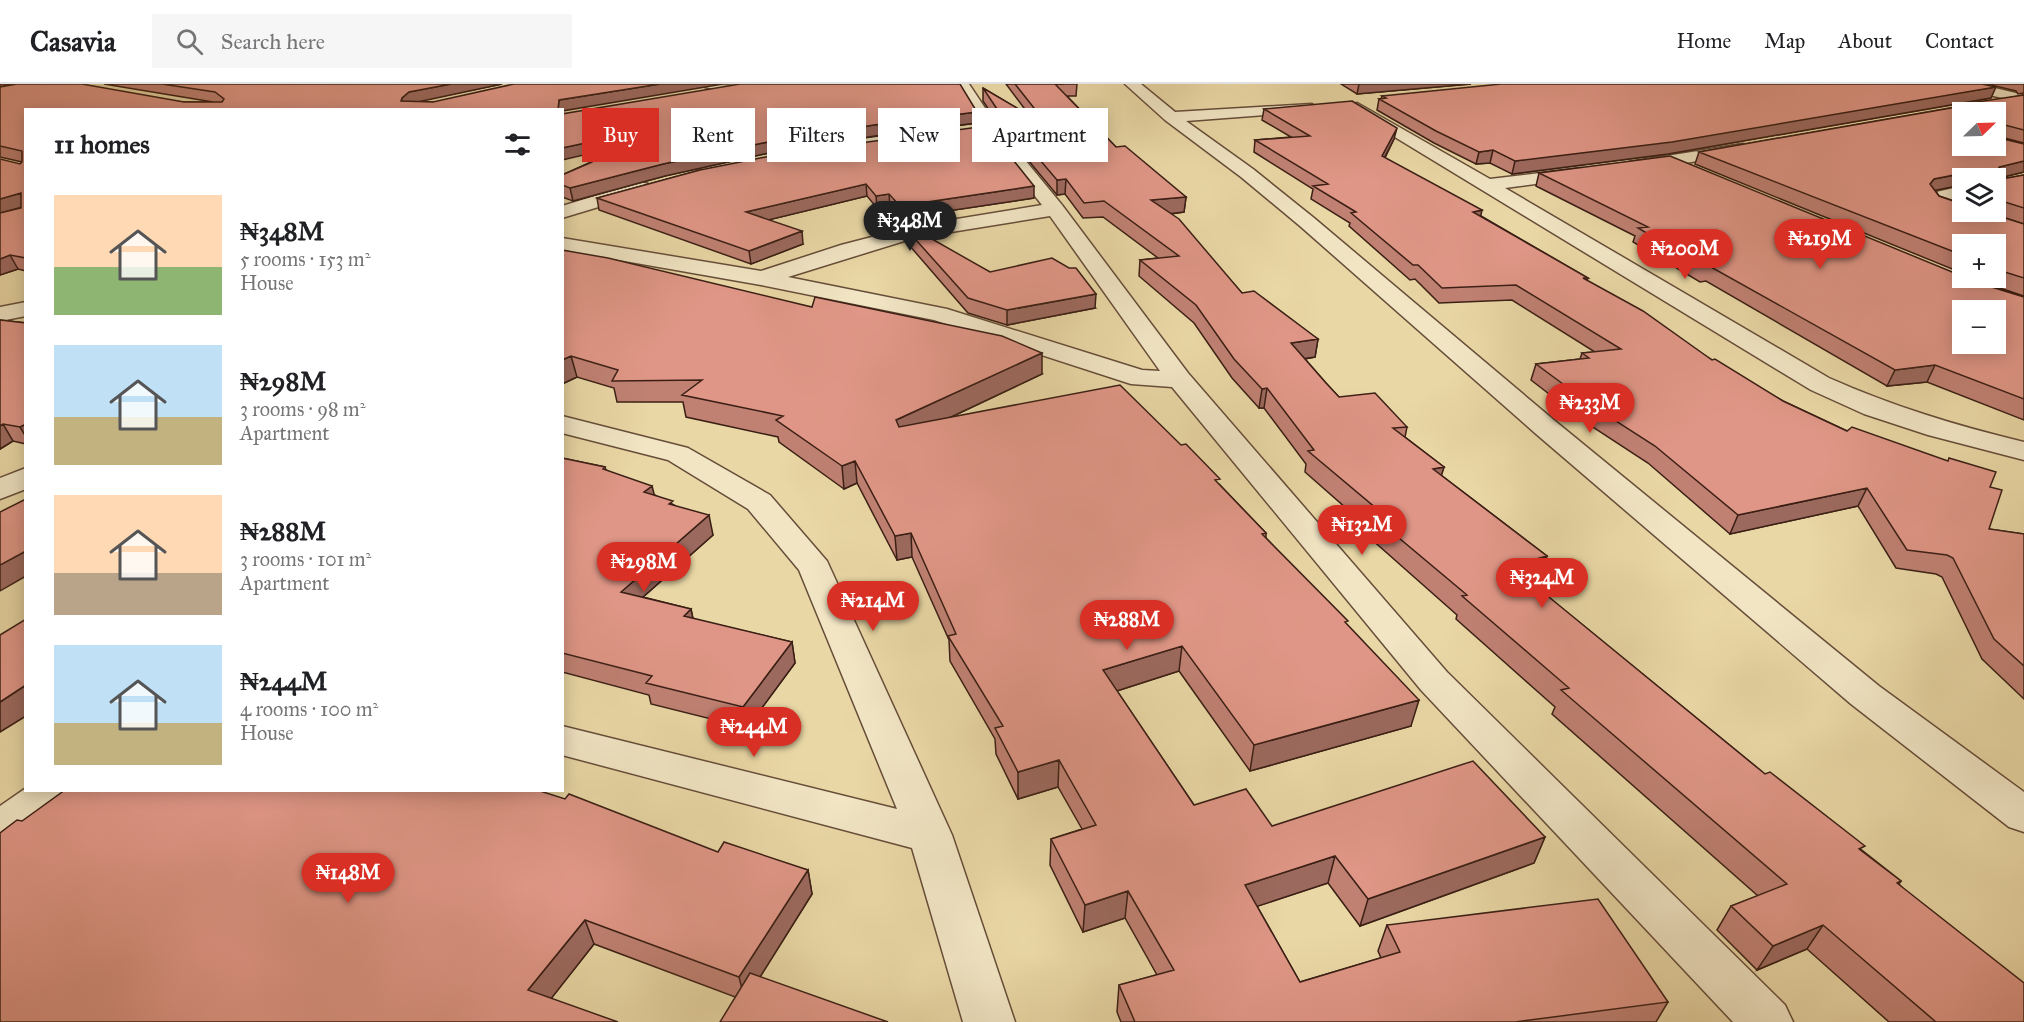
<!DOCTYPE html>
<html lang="en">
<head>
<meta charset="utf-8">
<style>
	:root { --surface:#fff; --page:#f6f6f6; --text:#202124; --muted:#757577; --line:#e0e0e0; --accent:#d93025 }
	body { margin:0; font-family:"IM FELL Great Primer",serif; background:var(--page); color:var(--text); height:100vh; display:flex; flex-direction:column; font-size:22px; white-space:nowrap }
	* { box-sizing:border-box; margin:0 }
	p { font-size:20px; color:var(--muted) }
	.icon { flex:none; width:33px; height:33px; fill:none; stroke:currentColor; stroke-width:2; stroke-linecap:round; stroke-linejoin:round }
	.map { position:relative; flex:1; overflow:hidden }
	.side { position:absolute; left:24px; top:24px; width:540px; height:684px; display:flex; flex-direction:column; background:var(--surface); border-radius:0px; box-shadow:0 3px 15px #0003 }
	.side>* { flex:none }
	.top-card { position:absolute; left:582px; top:24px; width:570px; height:54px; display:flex; gap:12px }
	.needle { width:39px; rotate:67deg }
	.fabs { position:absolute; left:1952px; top:18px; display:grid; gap:12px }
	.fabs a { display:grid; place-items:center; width:54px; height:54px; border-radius:0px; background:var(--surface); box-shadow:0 3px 15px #0003; font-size:30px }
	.price { position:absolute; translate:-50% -51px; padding:0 14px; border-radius:21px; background:var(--accent); color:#fff; font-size:20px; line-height:39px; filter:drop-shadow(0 2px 3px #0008) }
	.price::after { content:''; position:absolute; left:50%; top:36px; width:18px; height:14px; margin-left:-9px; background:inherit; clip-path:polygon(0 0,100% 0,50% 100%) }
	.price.selected { background:#222; color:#fff }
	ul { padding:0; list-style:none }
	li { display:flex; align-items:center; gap:18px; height:150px; padding:0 30px }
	li span { display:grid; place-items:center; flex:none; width:168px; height:120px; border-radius:0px; color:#555 }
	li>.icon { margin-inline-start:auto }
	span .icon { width:72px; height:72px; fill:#fffc; stroke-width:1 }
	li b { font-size:26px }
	h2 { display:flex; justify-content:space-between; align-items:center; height:72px; padding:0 30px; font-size:26px }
	.tag { padding:0 21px; border-radius:0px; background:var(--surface); box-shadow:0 3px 15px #0003; font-size:21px; line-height:54px }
	.tag.selected { background:var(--accent); color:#fff }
	header { display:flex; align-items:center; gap:36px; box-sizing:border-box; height:84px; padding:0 30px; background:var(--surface); border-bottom:2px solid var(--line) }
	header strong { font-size:28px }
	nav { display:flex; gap:33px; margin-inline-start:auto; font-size:21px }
	.search { width:420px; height:54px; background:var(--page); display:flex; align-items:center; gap:15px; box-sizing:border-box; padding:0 21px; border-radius:0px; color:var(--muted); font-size:22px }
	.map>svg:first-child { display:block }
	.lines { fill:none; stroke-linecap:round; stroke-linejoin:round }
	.minor-casing { stroke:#664d39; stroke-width:3 }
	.minor { fill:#f1e5c4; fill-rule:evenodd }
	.wall { fill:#c08173; stroke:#3b1f15; stroke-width:1.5 }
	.shaded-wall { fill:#9c695e; stroke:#3b1f15; stroke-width:1.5 }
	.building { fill:#df9686; stroke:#3b1f15; stroke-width:1.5; fill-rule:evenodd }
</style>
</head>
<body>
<header>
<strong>Casavia</strong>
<div class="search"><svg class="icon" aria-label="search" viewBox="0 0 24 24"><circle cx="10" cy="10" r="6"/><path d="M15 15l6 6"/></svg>Search here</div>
<nav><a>Home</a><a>Map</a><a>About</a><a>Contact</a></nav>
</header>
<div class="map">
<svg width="2024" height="938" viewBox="0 0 2024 938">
	<rect width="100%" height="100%" fill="#e9d7a5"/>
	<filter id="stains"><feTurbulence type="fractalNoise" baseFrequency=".00333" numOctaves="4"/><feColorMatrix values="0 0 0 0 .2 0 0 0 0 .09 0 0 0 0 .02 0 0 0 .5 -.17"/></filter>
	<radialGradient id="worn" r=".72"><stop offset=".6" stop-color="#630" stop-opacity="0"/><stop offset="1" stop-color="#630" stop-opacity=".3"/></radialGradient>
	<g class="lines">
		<g class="minor-casing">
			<path id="minor" d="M703,0L736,2L738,5L731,9L705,3Z
				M955,0H969L997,42L1062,121L1188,289L1447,588L1785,921L1793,938H1733L1421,606L1172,303L1131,300L934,236L761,201L562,166V154L761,187L841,161L914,142L1042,121L985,48ZM1050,132L1160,287L1142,286L947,225L788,193L914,154Z
				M1125,0H1141L1175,28L1312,20L1315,23L1307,28L1186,37L1253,85L1314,134L1555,337L1879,602L2024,708V748L2009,743L1851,620L1535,349L1300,142L1241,93L1165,36Z
				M1952,0H1978L2024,11V19L1954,3Z
				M1357,19L1490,95L1581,84L1587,85L1590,89L1587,93L1581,94L1505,104L1829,294C1895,323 1954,341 2024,358V376L1928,351L1864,330L1811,306L1352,27L1349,24L1352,21Z
				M939,45L947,50L945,53L823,70L815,65L823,60Z
				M1742,60L1748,61L1750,65L1748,69L1635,87L1629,86L1626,82L1629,78L1635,77Z
				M641,98L648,100L650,104L648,108L562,134V122Z
				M1962,102V114L1950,116L1962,120V128H1971L1969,131C1954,135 1934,126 1926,114L1928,110Z
				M26,218V232L0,237V223Z
				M562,332L688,364L770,411L827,477L952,751L1015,938H963L912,764L562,671V642L897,725L799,486L748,425L668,376L562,349Z
				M26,384V405L0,415V394Z
				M26,704V706H74C62,728 23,756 0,763V722Z"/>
		</g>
		<use href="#minor" class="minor"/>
	</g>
	<path class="wall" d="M104,0H502L419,17L562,27L26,26V187L18,185L0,191L20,80L22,78L0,73V3L184,18H213Z
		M1006,0H1077L1076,12H1067L1116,63L1186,113L1184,128L1171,130L1242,209L1318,255L1315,273L1305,275L1326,299L1339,313L1407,343L1405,353L1444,383L1441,391L1547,472L1539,494L1529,497L1765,690L1901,797L1899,800L2024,938H1889L1807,865L1757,886L1717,846L1731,822L1758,812L1552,630L1555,623L1456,535L1457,531L1370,454L1371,446L1305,388L1306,380L1264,324H1259L1232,294L1194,239L1139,192L1140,176L1158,174L1103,133L1083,134L1065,110L1057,111L999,41L983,17V4L1030,32Z
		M1341,0H1471L1357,10Z
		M1987,0H2024V9L2018,10L2016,7Z
		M2024,11V59L1997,52L1996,53L2024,60V88L2000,94L2002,95L2024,91V140L1986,128H1995V94H1962V101L1935,106L1939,112L2024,140V212L1970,194H1995V160H1962V189L1695,80L1699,68Z
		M1382,12L1991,14L1668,70L1512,90L1490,79L1476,80L1434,59L1377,26L1379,15H1381Z
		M1264,25L1394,55L1385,74L1481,132L1588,194L1587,197L1712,276L1783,317L1847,347L1990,403L1989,445L2024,450V615L1982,575L1942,493L1936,490L1896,484L1858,422L1730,450L1648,379L1588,340L1531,296L1536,280L1580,275L1582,269L1595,268L1512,216L1439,219L1415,195L1410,196L1349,142L1350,139L1311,115L1313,105L1254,68L1255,56L1291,53L1262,36Z
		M562,30L977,39L875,52L769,69L665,92L573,117L562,113V91L591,78L588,70Z
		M700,86L1034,114L901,134L890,122L877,124L867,112L768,136L803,160L751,180L599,126L597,114Z
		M1539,89L1985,201L2024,213V336L1927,298L1887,302L1706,197L1700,198L1633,158L1635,152L1536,102Z
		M908,147L990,188L1095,224L1007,241L968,229L909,161Z
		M562,166L1042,290L949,334L1219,400L1266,449V454L1347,541L1411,642L1250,687L1179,587L1117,607L1194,721L1272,742L1545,753L1534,779L1360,842L1328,799L1257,822L1300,898L1381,874L1378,867L1387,841L1668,918L1656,938H1121L1117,928L1119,901L1157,891L1125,834L1083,848L1050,781L1051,755L1082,745L1058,703L1018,715L996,670L995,655L950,577L949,556L912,473L897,476L857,399L844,405L779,358L778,353L686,333L683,318H617L614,304L577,293L562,300Z
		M0,236L26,239V360L13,357L0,365Z
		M562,374L605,383L606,386L674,421L713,451L643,513L691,525L693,535L792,558L795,579L747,644L651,620L649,611L562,588Z
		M22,737L718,768L808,786L812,810L760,893L735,913L594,860L551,914Z"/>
	<path class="shaded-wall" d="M0,0H12L0,3Z
		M451,0H502L413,19L401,17L402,14L409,8Z
		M660,0H723L562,27V26H558L559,16Z
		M1359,0H1471L1357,10Z
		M1996,3L1991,14L1668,70L1512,90L1515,77Z
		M977,28V39L875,52L769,69L665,92L573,117L570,104L663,80L768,58L874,41Z
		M1397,44L1394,55L1379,84L1382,72Z
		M585,59L588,70L562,76V64Z
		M1493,66L1490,79L1476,80L1479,68Z
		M2024,77V88L1995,95L1999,83Z
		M1970,88L1966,94H1962V101L1927,108L1930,100L1934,95Z
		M1066,95L1065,110L1057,111V96Z
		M866,100L867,112L748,141L746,128Z
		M1034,102V114L901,134L900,122Z
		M21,109L26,122L0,129V115Z
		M889,110L890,122L877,124L876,112Z
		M1186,113L1184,128L1150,132L1151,116Z
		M1482,126L1479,140L1473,128Z
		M802,147L803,160L751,180L749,167Z
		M10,171L18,185L0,191V175Z
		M1096,210L1095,224L1007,241V226Z
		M1318,255L1315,273L1288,277L1291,259Z
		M1042,269V290L898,358L896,336Z
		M571,272L577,293L562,300V276Z
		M1935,281L1927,298L1887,302L1895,286Z
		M1267,304L1264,324H1259L1262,305Z
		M3,340L13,357L0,365V342Z
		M26,340V353L20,343Z
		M855,377L857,399L844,405L842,382Z
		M1444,383L1438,403L1433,385Z
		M652,402L657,421L644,408Z
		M1867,404L1858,422L1730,450L1738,431Z
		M709,431L713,451L626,528L621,508Z
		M911,449L912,473L897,476L895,452Z
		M26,467V492L0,507V481Z
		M1547,472L1539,494L1504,504L1511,482Z
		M691,525L695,545L684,532Z
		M792,558L795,579L747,644L743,623Z
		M1182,562L1179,587L1101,612L1103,586Z
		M26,601V632L0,648V618Z
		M1419,616L1411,642L1250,687L1254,661Z
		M1059,676L1058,703L1018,715V688Z
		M1545,753L1534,779L1360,842L1368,815Z
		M1335,772L1328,799L1240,828L1245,801Z
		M808,786L812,810L745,917L739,893Z
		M1128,807L1125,834L1083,848L1085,821Z
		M585,836L594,860L539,930L528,906Z
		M1823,841L1807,865L1757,886L1773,862Z"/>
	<path class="building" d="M17,0H82L184,18H222L224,15L215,8L162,0H451L409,8L402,14L401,17L433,18L514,0H660L559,16L558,26H26V174L10,171L0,175V129L21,124V109L0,115V75L20,80L22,78V67L0,62V3Z
		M740,0H960L977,28L874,41L768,58L663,80L570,104L562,101V91L592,78L585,59L562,64V30Z
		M1015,0H1064H1055L1116,63L1125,62L1186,113L1151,116L1179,135L1242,209L1254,207L1318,255L1291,259L1326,299L1339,313L1375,309L1407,343L1393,344L1444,383L1433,385L1547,472L1511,482L1765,690L1770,688L1865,762L1859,765L1901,797L1897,799L2024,899V938H1936L1823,841L1773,862L1731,822L1787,800L1561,606L1569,604L1462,512L1467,511L1374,433L1383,430L1308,367L1314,366L1267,304L1262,305L1234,275L1196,221L1140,176L1179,172L1104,117L1084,119L1066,95L1057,96L999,28L983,4L1049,43Z
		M1501,0H1982L1996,3L1672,58L1515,77L1493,66L1479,68L1436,47L1379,15L1386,14L1382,12Z
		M2024,11V46L2001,40L1999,42V48L1995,49V28H1962V62H1995V53L2024,60V77L1999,83V93L2002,95L2024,91V124L1995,115V94H1970V88L1934,95L1930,100L1939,112L1962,120V128H1986L2024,140V194L1995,185V160H1962V171L1699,68L1968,21L1970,19Z
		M1352,17L1397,44L1382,72L1482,126L1473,128L1588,194H1583L1643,227L1712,276L1715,275L1783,317L1847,347L1852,343L1948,377L1949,374L1996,388L1990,403L2002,406L1989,445L2024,450V582L1994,555L1953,474L1947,471L1907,466L1867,404L1738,431L1655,362L1594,323L1536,280L1589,274L1582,269L1621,265L1516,201L1442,204L1418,181H1413L1351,129L1356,128L1313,102L1328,100L1255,56L1310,52L1264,25Z
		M986,42L1034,102L900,122L889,110L876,112L866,100L746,128L802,147L749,167L597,114L700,86L786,69Z
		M1670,72L1962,192V194H1966L1985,201L2024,213V315L1935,281L1895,286L1711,183H1705L1638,144L1648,143L1539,89ZM1962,226H1995V260H1962Z
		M911,143L990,188L1052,174L1069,184H1076L1096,210L1007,226L968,214L908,147Z
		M562,166L608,174L812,223L815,213L1002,252L1042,269L896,336L899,343L1120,301L1181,361L1186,360L1220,395L1215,396L1266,449L1262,450L1348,537L1345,538L1419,616L1254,661L1182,562L1103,586L1194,721L1246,705L1272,742L1473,677L1545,753L1368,815L1335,772L1245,801L1300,898L1400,868L1387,841L1598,815L1668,918L1515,938H1135L1119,901L1174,886L1128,807L1085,821L1051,755L1096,741L1059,676L1018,688L995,644L1003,642L948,552L956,550L911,449L895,452L855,377L842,382L776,336L783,332L682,311L702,296L612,297L618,286L571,272L562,276Z
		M0,236L26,239V340L20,343L3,340L0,342Z
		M562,374L605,383L603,385L652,402L644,408L673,417L669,420L709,431L621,508L691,525L684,532L792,558L743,623L646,599L652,592L562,569Z
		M26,415V467L0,481V428Z
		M26,535V601L0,618V551Z
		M65,706H537L565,715L569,710L718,768L724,758L808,786L739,893L585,836L528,906L618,938H0V749L17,736L22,737Z
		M750,889L888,938H720Z"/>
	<rect width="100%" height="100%" filter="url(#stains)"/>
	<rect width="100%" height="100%" fill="url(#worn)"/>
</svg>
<div class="fabs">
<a><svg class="needle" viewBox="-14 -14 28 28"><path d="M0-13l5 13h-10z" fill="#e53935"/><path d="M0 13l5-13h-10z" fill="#757577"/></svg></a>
<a><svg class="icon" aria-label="layers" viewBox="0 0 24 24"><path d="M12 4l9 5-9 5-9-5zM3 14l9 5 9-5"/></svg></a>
<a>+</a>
<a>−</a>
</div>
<b class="price selected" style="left:910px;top:168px">₦348M</b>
<b class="price" style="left:1820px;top:186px">₦219M</b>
<b class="price" style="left:1685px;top:196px">₦200M</b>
<b class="price" style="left:1590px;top:350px">₦233M</b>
<b class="price" style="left:1362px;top:472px">₦132M</b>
<b class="price" style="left:644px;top:509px">₦298M</b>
<b class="price" style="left:1542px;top:525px">₦324M</b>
<b class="price" style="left:873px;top:548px">₦214M</b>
<b class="price" style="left:1127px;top:567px">₦288M</b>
<b class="price" style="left:754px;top:674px">₦244M</b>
<b class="price" style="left:348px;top:820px">₦148M</b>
<div class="top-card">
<a class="tag selected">Buy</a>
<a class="tag">Rent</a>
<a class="tag">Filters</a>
<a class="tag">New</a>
<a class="tag">Apartment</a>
</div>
<section class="side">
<h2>11 homes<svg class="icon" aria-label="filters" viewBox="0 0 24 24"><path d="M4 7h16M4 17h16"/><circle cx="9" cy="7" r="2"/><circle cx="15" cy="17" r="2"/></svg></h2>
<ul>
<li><span style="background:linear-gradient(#ffd9b3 60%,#8fb573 0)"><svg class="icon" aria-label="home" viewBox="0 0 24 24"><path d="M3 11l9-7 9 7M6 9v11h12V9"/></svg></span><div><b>₦348M</b><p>5 rooms · 153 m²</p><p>House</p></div></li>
<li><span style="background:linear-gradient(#bfe0f5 60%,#c2b280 0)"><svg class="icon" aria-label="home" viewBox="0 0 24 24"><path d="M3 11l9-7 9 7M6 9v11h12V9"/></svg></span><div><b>₦298M</b><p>3 rooms · 98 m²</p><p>Apartment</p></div></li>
<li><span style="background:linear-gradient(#ffd9b3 65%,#b9a48a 0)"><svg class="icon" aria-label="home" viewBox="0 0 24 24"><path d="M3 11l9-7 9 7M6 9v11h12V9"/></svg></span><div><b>₦288M</b><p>3 rooms · 101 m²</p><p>Apartment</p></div></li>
<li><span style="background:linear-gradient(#bfe0f5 65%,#c2b280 0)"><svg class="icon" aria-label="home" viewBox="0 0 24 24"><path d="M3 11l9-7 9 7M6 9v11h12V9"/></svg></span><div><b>₦244M</b><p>4 rooms · 100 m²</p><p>House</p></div></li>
</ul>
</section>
</div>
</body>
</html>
